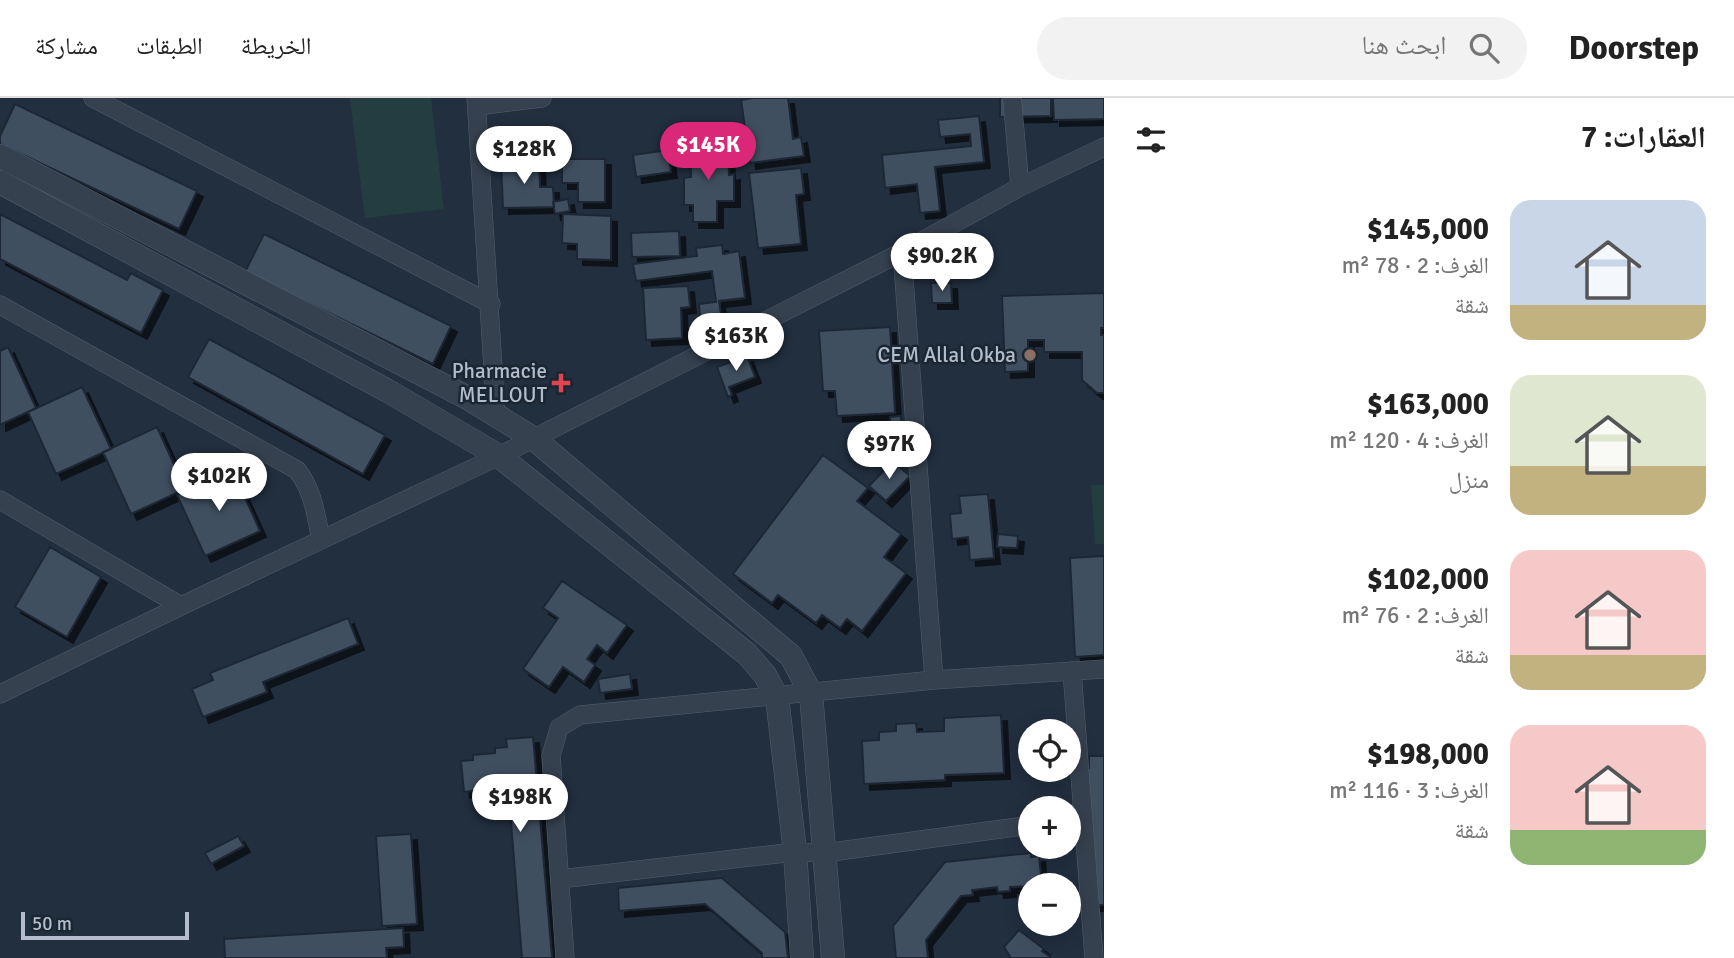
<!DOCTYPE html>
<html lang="ar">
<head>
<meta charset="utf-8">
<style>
	:root { --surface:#fff; --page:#f2f2f2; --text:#222; --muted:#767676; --line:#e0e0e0; --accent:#db2777 }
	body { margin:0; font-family:Signika,"Noto Naskh Arabic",sans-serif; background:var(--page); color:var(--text); direction:rtl; height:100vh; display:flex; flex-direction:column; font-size:26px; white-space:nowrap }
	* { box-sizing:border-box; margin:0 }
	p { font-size:23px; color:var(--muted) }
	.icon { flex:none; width:38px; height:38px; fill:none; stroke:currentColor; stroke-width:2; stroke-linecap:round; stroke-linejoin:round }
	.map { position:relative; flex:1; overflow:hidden; direction:ltr }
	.side { display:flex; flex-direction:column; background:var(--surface); width:630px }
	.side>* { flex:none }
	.tools { position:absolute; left:1018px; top:621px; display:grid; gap:14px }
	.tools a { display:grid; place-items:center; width:63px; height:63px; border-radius:50%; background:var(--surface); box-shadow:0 4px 18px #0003; font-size:35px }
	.scale { position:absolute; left:21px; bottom:18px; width:168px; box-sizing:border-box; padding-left:7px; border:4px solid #b2bcca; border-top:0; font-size:19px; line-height:24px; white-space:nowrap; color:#b2bcca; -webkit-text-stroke:5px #1b2633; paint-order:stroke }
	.price { position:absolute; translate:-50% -60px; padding:0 16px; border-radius:24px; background:#fff; color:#222; font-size:23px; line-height:46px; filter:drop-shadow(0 2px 4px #0008) }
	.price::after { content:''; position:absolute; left:50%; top:42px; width:21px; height:16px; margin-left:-10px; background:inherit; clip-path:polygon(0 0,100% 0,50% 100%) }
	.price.on { background:var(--accent); color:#fff }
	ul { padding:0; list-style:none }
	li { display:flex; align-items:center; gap:21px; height:175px; padding:0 28px }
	li span { display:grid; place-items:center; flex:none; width:196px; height:140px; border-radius:21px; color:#555 }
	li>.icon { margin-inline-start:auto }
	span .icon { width:84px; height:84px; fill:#fffc; stroke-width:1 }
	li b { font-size:30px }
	h2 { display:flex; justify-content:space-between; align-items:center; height:84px; padding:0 28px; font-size:30px }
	header { display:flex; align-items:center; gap:42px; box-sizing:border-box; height:98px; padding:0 35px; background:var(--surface); border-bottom:2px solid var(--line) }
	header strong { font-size:33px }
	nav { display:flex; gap:38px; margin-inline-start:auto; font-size:24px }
	.search { width:490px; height:63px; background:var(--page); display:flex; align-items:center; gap:18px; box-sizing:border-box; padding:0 24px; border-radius:38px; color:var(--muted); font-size:26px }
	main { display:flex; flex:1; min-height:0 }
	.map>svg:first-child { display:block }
	.green { fill:#243d40 }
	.building { fill:#414f61; stroke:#1d2835; stroke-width:2; filter:url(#shadow) }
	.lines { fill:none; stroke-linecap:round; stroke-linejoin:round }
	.minor-casing { stroke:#545f6c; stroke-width:19 }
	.tertiary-casing { stroke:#545f6c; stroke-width:24 }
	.minor { stroke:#36414f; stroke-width:18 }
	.tertiary { stroke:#36414f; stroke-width:23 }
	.education-dot { fill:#8d6e63; stroke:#1b2633; stroke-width:2.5 }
	.health-dot { fill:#e0444e; stroke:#1b2633; stroke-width:2.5 }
	.labels { text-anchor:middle; stroke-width:5; stroke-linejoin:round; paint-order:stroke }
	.poi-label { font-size:21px; fill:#b2bcca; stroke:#1b2633; text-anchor:end }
</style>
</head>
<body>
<header>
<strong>Doorstep</strong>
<div class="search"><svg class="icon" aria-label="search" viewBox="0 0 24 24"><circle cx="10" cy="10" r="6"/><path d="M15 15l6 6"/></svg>ابحث هنا</div>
<nav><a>الخريطة</a><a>الطبقات</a><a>مشاركة</a></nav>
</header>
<main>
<section class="side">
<h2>العقارات: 7<svg class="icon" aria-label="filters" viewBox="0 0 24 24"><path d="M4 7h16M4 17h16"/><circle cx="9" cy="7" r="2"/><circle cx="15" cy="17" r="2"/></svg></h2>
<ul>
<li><span style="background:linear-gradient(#c9d6e8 75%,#c2b280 0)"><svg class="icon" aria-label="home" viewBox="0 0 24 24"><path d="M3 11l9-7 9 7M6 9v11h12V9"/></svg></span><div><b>$145,000</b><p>الغرف: 2 · 78 m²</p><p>شقة</p></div></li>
<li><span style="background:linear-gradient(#dfe7d0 65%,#c2b280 0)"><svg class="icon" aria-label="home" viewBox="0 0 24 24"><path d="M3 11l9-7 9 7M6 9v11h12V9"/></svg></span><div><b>$163,000</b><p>الغرف: 4 · 120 m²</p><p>منزل</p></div></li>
<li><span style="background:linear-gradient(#f6c9c9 75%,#c2b280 0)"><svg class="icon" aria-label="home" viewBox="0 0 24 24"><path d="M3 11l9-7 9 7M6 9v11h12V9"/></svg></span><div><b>$102,000</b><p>الغرف: 2 · 76 m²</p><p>شقة</p></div></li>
<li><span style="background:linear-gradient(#f6c9c9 75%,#8fb573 0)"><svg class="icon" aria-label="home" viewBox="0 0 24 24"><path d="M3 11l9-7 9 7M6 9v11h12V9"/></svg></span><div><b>$198,000</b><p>الغرف: 3 · 116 m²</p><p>شقة</p></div></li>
</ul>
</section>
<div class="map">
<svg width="1104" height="860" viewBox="0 0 1104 860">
	<defs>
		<filter id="shadow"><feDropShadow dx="6" dy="6" stdDeviation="0" flood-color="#0009"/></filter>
	</defs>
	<rect width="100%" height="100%" fill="#222f3f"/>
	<path class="green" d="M350,0H431L444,111L365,120Z
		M1091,387H1104V446H1095Z"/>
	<path class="building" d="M753,0H788L793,41L801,39L804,58L750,65L741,2Z
		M1000,0H1051V18L1000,19Z
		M1053,0H1104V21L1054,22Z
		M15,6L197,93L179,131L0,46V38Z
		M979,18L984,64L935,69L940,113L920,115L917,86L885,90L882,57L971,48L970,36L940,39L938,22Z
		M728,48L729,77L734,76V103H717V124H693V107H684V80L691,79L690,49Z
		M668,52L671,74L636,79L633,57Z
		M562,61H605V104H578V85H562Z
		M539,63L540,89H553L554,109L503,110L501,64Z
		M801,70L804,96L796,97L801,146L758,150L749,75Z
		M568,101L570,113L555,116L553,104Z
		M0,116L127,182L131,175L163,192L141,235L0,161Z
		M563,116L611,118V162L577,161V146L562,145Z
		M679,133L680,158L632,159L631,135Z
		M264,136L451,228L433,266L245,174Z
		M722,147L723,156L739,153L745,200L719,203L721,217L700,219L699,206L716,204L712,173L636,183L633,166L697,158L696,150Z
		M931,185H951L952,205H932Z
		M688,188L690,209L681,210L682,240L646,242L643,190Z
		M1104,195V230H1101V237H1104V295H1097L1082,282V254H1044V242H1028V273L1005,274L1002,198Z
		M890,229L895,315L837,318L835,293H823L819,233Z
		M209,241L385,337L363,376L188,279Z
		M8,249L36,310L0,327V253Z
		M747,258L755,279L729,289L732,297L728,299L717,269Z
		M82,289L111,351L56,376L28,314Z
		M901,318L902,354H891L890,319Z
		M157,329L185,391L131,416L103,354Z
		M823,357L868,390L857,403L901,436L884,459L906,475L862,533L847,521L840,530L822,517L816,525L778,497L772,505L733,476Z
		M893,363L910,378L886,403L869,388Z
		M232,371L260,433L205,458L177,397Z
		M988,396L994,460L970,462L968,439L952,441L950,416L961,415L959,398Z
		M998,436L1018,438L1017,450L997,449Z
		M50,449L101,479L67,539L15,509Z
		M1104,458V557L1075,559L1070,460Z
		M562,483L627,527L607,555L597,547L587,561L595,567L584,584L563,569L549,589L523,571L558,520L543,510Z
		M348,520L358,546L263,584L267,594L203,619L192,591L213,582L210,575Z
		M630,576L632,591L600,595L598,581Z
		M1001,617L1004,675L945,677V682L864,686L862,643L879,642V634L896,633V626L916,625L917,634L944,633V620Z
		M533,639L552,860H522L510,712L515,711L514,697L497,699L496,690L464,694L461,663L473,662V657L495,655V650L507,649L506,641Z
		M1089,658H1104V807H1083L1082,670H1089Z
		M411,736L417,826L382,828L376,738Z
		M238,738L244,748L211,766L205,755Z
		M1031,755V759L1039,758L1042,788L1010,789V793L998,794L997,789L972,792L973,797L961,798L926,842L928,860H896L893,828L945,764Z
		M722,780L785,834L788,860H762V855L705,806L619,813L618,790Z
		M403,830L404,849L386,850L387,860H225L224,841Z
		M1019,832L1044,851L1042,853L1052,860H1011L1004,849Z"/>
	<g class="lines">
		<g class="minor-casing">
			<path id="minor" d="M93,0L491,206
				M476,0L496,318
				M1012,0L1020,89
				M477,8L542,0
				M902,154L934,582
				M0,207L297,372C313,392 316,417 321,442
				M0,402L181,508
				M1072,573L1094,860
				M0,596L181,508L499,358L902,154L1020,89L1104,49
				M560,781L795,754L824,755L1031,727
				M565,860L551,658L559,630L580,617L934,582L1104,571"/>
		</g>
		<g class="tertiary-casing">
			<path id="tertiary" d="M0,58L466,299L533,340L791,558L811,596L833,860
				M0,84L388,293L499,358L747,556L765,577L777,599L795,754L802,860"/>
		</g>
		<use href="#minor" class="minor"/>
		<use href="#tertiary" class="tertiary"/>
	</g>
	<circle class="education-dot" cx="1030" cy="257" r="7"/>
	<path class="health-dot" d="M557.5 274.5h7v7h7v7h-7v7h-7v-7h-7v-7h7z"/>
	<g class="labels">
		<g class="poi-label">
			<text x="1016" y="264">CEM Allal Okba</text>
			<text x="547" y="280">Pharmacie<tspan x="547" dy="24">MELLOUT</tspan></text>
		</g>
	</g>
</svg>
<div class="tools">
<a><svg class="icon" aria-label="locate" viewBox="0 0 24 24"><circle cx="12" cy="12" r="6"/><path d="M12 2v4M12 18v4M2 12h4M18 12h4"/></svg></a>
<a>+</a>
<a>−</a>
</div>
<div class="scale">50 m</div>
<b class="price on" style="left:708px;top:84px">$145K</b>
<b class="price" style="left:524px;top:88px">$128K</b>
<b class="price" style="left:942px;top:195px">$90.2K</b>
<b class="price" style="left:736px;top:275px">$163K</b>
<b class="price" style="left:889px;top:383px">$97K</b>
<b class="price" style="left:219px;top:415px">$102K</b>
<b class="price" style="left:520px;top:736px">$198K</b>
</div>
</main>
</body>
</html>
